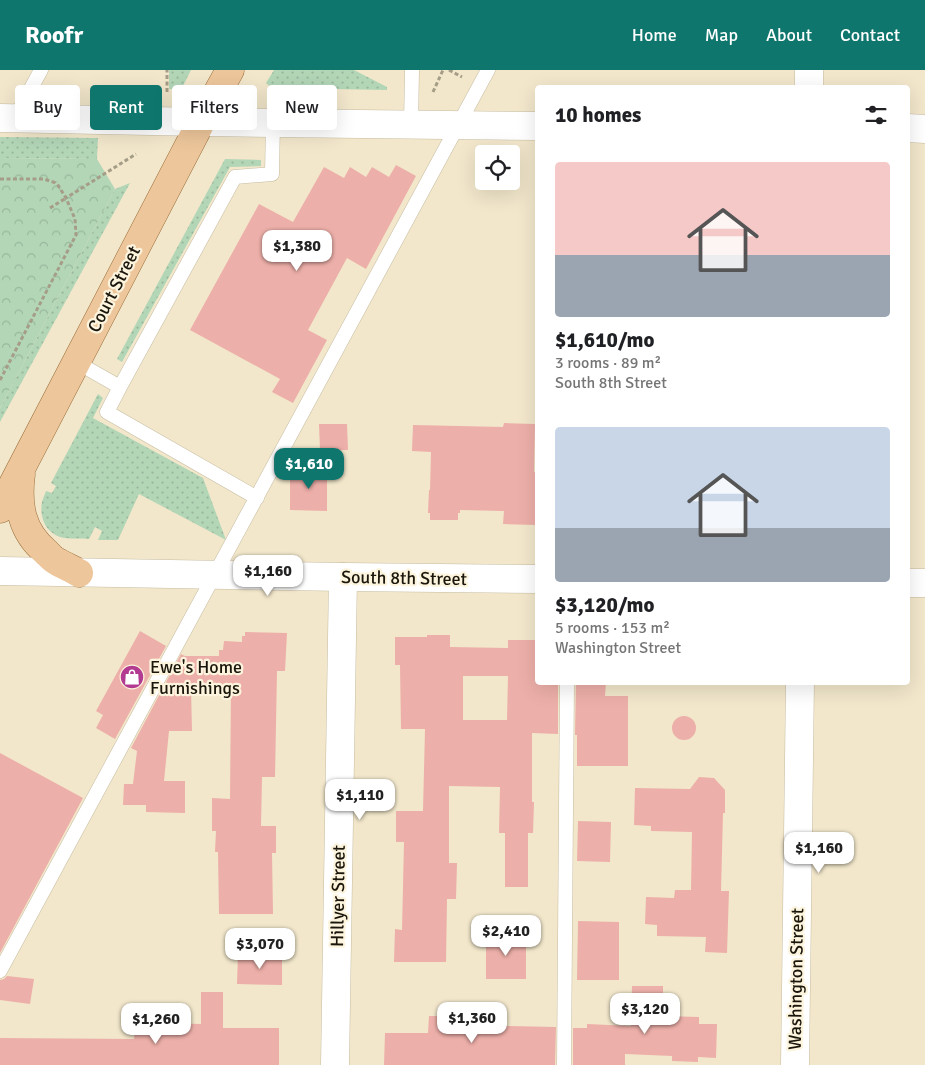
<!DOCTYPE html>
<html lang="en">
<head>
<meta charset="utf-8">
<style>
	:root { --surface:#fff; --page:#f6f6f6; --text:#202124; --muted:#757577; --accent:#0f766e }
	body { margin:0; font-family:Signika,sans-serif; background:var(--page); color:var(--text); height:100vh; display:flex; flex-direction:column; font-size:19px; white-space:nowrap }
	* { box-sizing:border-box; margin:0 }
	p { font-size:16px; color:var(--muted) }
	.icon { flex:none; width:28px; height:28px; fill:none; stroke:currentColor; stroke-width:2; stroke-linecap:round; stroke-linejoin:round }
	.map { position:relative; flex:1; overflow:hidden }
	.details { position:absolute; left:535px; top:15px; width:375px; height:600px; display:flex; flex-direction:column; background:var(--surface); border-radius:5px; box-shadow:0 5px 20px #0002 }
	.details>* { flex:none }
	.top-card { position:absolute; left:15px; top:15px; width:445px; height:45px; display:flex; gap:10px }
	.tools { position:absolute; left:475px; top:75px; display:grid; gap:10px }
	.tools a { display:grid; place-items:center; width:45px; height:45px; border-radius:5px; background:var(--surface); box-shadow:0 5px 20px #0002; font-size:25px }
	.price { position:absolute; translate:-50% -42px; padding:0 11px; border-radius:10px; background:#fff; color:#222; font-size:16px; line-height:32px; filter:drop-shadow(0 1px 2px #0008) }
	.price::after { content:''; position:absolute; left:50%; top:30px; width:15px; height:11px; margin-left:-8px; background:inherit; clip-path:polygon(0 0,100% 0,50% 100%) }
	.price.selected { background:var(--accent); color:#fff }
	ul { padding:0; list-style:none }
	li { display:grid; align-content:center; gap:10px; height:265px; padding:0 20px }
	li span { display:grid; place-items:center; height:155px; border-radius:5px; color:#555 }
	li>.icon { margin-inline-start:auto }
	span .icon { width:90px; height:90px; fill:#fffc; stroke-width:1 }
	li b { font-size:21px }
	h2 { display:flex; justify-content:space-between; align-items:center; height:60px; padding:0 20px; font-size:21px }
	.chip { padding:0 18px; border-radius:5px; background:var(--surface); box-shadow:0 5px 20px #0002; font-size:18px; line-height:45px }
	.chip.selected { background:var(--accent); color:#fff }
	header { display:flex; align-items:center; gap:30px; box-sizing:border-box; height:70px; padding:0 25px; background:var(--accent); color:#fff }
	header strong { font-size:24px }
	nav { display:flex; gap:28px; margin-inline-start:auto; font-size:18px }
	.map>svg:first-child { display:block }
	.grass { fill:url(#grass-dots) }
	.park { fill:url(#park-crowns) }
	.building { fill:#edafa9; fill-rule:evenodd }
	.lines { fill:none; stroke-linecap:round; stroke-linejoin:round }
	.service-casing { stroke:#c6bca1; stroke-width:15 }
	.minor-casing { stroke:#c6bca1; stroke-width:29 }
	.tertiary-casing { stroke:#c6bca1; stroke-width:29 }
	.primary-casing { stroke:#9b703d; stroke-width:29 }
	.path { stroke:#a59d87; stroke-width:3; stroke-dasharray:4 2.5; stroke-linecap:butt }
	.service { stroke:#fff; stroke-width:14 }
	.minor { stroke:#fff; stroke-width:28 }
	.tertiary { stroke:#fff; stroke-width:28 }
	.primary { stroke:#edc69b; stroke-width:28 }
	.labels { text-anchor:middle; stroke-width:4.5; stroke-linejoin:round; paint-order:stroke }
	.street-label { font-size:18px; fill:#1a160c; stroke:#fdf4de }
	.poi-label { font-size:18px; fill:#1a160c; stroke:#fdf4de; text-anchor:start }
</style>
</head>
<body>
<header>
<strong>Roofr</strong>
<nav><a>Home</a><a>Map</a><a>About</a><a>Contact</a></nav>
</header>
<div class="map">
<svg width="925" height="995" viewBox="0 0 925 995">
	<defs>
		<pattern id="grass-dots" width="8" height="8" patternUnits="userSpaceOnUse" patternTransform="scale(1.25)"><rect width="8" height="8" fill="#b3d6b7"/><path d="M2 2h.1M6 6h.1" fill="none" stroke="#99b79c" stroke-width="1.8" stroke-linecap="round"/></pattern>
		<pattern id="park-crowns" width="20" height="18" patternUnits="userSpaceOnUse" patternTransform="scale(1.25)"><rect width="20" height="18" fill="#b3d6b7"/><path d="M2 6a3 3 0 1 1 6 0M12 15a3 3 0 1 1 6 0" fill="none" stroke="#99b79c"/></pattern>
	</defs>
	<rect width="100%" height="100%" fill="#f2e7cb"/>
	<path class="grass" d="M169,0H191L181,20L169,19Z
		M274,0H354L387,17V20L272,18L266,13Z
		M0,67L98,68L97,89L0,88Z
		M225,89L261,90V96L230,97L122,292L117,289Z
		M130,113L0,352V338L115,119Z
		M98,324L103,328L93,348L203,408L226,470L139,424L118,470H98L102,461L95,457L89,469C81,468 73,469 65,468C47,465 39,449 42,432C43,428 45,424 46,421L52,423L56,416L51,413Z"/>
	<path class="park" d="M0,88L97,89L115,119L0,338Z"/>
	<path class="building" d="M396,95L416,106L366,199L347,188L308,260L327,270L293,333L272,322L280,309L190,260L259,134L293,152L324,97L344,108L350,97L366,107L372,97L389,107Z
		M504,353L535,354L534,402H538V455L503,454L504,441L460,440V443H458V450H430V443H428L429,420H430L431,382L412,381L413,355L503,357Z
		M319,354H347L348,380H320Z
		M290,399H327V441L290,440Z
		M140,561L166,576L115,669L96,658L103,645L96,641Z
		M245,562L287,563L285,601H277L275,707H262L261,756H276V783H272L273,844H219L218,782H215L216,761H212V728L230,729L231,616L191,617L192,661H169L164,711H185V743L146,742V735H123L124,714H133L137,681L131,678L181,584L185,586H219V580H223L224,571L242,572V566H245Z
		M427,565H450V577L508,578V570H536V585H538V612H558V664L532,663V732H534L533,763H528V817H505V763H499L500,717L449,716V793H457L456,829H447L446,892H394L395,859L402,860L404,772H396V741H423L425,659H401L400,595H395V567H427ZM463,606H508L507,650H463Z
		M576,612H606L605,626H628V696H577V665H575Z
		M672 658a12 12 0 1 1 24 0a12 12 0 1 1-24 0Z
		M0,683L83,728L0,883Z
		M699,707L714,708L725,720V743H723L721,821H729L727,883L705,882L706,867L657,866V855L645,854L646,827L674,828L675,820H691L692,762L651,761V756L634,755L635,718L690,719Z
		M578,751L611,752L610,792L577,791Z
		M578,851L619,852V910H577Z
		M486,866H526V909H486Z
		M238,884L282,886V915L237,914Z
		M7,906L34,909L30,934L0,930V910L4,909Z
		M632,916H663V946L699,947V954H717L716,988L698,987V992L672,991V986L625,984V995H573V958H587V954L631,956Z
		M201,922H223V958H279V995H0V968L134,969L136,952L201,954Z
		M429,946H506V956L556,957L555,995H384L385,963H428Z"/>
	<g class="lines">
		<g class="service-casing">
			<path id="service" d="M15,48L41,0
				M411,55L412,0
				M76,292L120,317L107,342L257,428
				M120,317L235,107L272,104L273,52
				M0,901L488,0
				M564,995L567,612"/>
		</g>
		<g class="minor-casing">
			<path id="minor" d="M0,48L201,52L538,56
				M908,58L925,59
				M335,995L343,507"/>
		</g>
		<g class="tertiary-casing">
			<path id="tertiary" d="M809,18V0
				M0,501L343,507L538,509
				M908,513H925
				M795,995L800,612"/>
		</g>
		<g class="primary-casing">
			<path id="primary" d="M21,404C17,435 21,461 46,482C50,486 53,490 58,492C65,496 72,499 79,503
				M0,439L201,52L230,0"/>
		</g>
		<path class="path" d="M449,0L462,7
			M167,22V0
			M433,22L443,0
			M0,109H44L56,113
			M65,126L66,128L136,84
			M50,138L66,128
			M0,310L76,165L75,149L66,128L56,112"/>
		<use href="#service" class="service"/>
		<use href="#minor" class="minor"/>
		<use href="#tertiary" class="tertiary"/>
		<use href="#primary" class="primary"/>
	</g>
	<defs>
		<g id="shop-disc" transform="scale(1.25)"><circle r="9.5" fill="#b23a90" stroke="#fdf4de"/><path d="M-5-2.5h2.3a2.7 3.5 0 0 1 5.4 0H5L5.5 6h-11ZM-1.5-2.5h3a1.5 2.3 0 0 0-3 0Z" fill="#fff"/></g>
	</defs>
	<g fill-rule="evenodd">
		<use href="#shop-disc" x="132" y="607"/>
	</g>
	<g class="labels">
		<g class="street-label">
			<text transform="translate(114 219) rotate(-63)" y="6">Court Street</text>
			<text transform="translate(404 508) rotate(1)" y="6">South 8th Street</text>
			<text transform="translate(338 826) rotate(-89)" y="6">Hillyer Street</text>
			<text transform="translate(796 909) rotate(-89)" y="6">Washington Street</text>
		</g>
		<g class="poi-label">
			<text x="150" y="603">Ewe's Home<tspan x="150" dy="21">Furnishings</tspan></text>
		</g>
	</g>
</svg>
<div class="tools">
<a><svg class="icon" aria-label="locate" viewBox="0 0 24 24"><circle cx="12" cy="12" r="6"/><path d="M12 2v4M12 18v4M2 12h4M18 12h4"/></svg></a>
</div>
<b class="price" style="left:297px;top:202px">$1,380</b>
<b class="price selected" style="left:309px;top:420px">$1,610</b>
<b class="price" style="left:268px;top:527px">$1,160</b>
<b class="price" style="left:360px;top:751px">$1,110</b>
<b class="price" style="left:819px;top:804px">$1,160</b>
<b class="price" style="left:506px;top:887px">$2,410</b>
<b class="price" style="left:260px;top:900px">$3,070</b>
<b class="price" style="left:645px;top:965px">$3,120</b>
<b class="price" style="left:472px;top:974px">$1,360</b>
<b class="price" style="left:156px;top:975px">$1,260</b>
<div class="top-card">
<a class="chip">Buy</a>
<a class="chip selected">Rent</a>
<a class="chip">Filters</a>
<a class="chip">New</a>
</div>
<section class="details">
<h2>10 homes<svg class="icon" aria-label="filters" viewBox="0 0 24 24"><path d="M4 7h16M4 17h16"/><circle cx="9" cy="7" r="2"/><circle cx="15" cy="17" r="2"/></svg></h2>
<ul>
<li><span style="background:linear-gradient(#f6c9c9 60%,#9aa5b1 0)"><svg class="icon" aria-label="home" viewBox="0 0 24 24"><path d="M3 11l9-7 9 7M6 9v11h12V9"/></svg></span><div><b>$1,610/mo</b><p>3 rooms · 89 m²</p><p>South 8th Street</p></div></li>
<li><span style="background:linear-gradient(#c9d6e8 65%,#9aa5b1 0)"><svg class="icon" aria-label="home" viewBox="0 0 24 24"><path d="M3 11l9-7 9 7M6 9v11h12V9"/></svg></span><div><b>$3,120/mo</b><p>5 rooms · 153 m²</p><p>Washington Street</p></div></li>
</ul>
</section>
</div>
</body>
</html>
